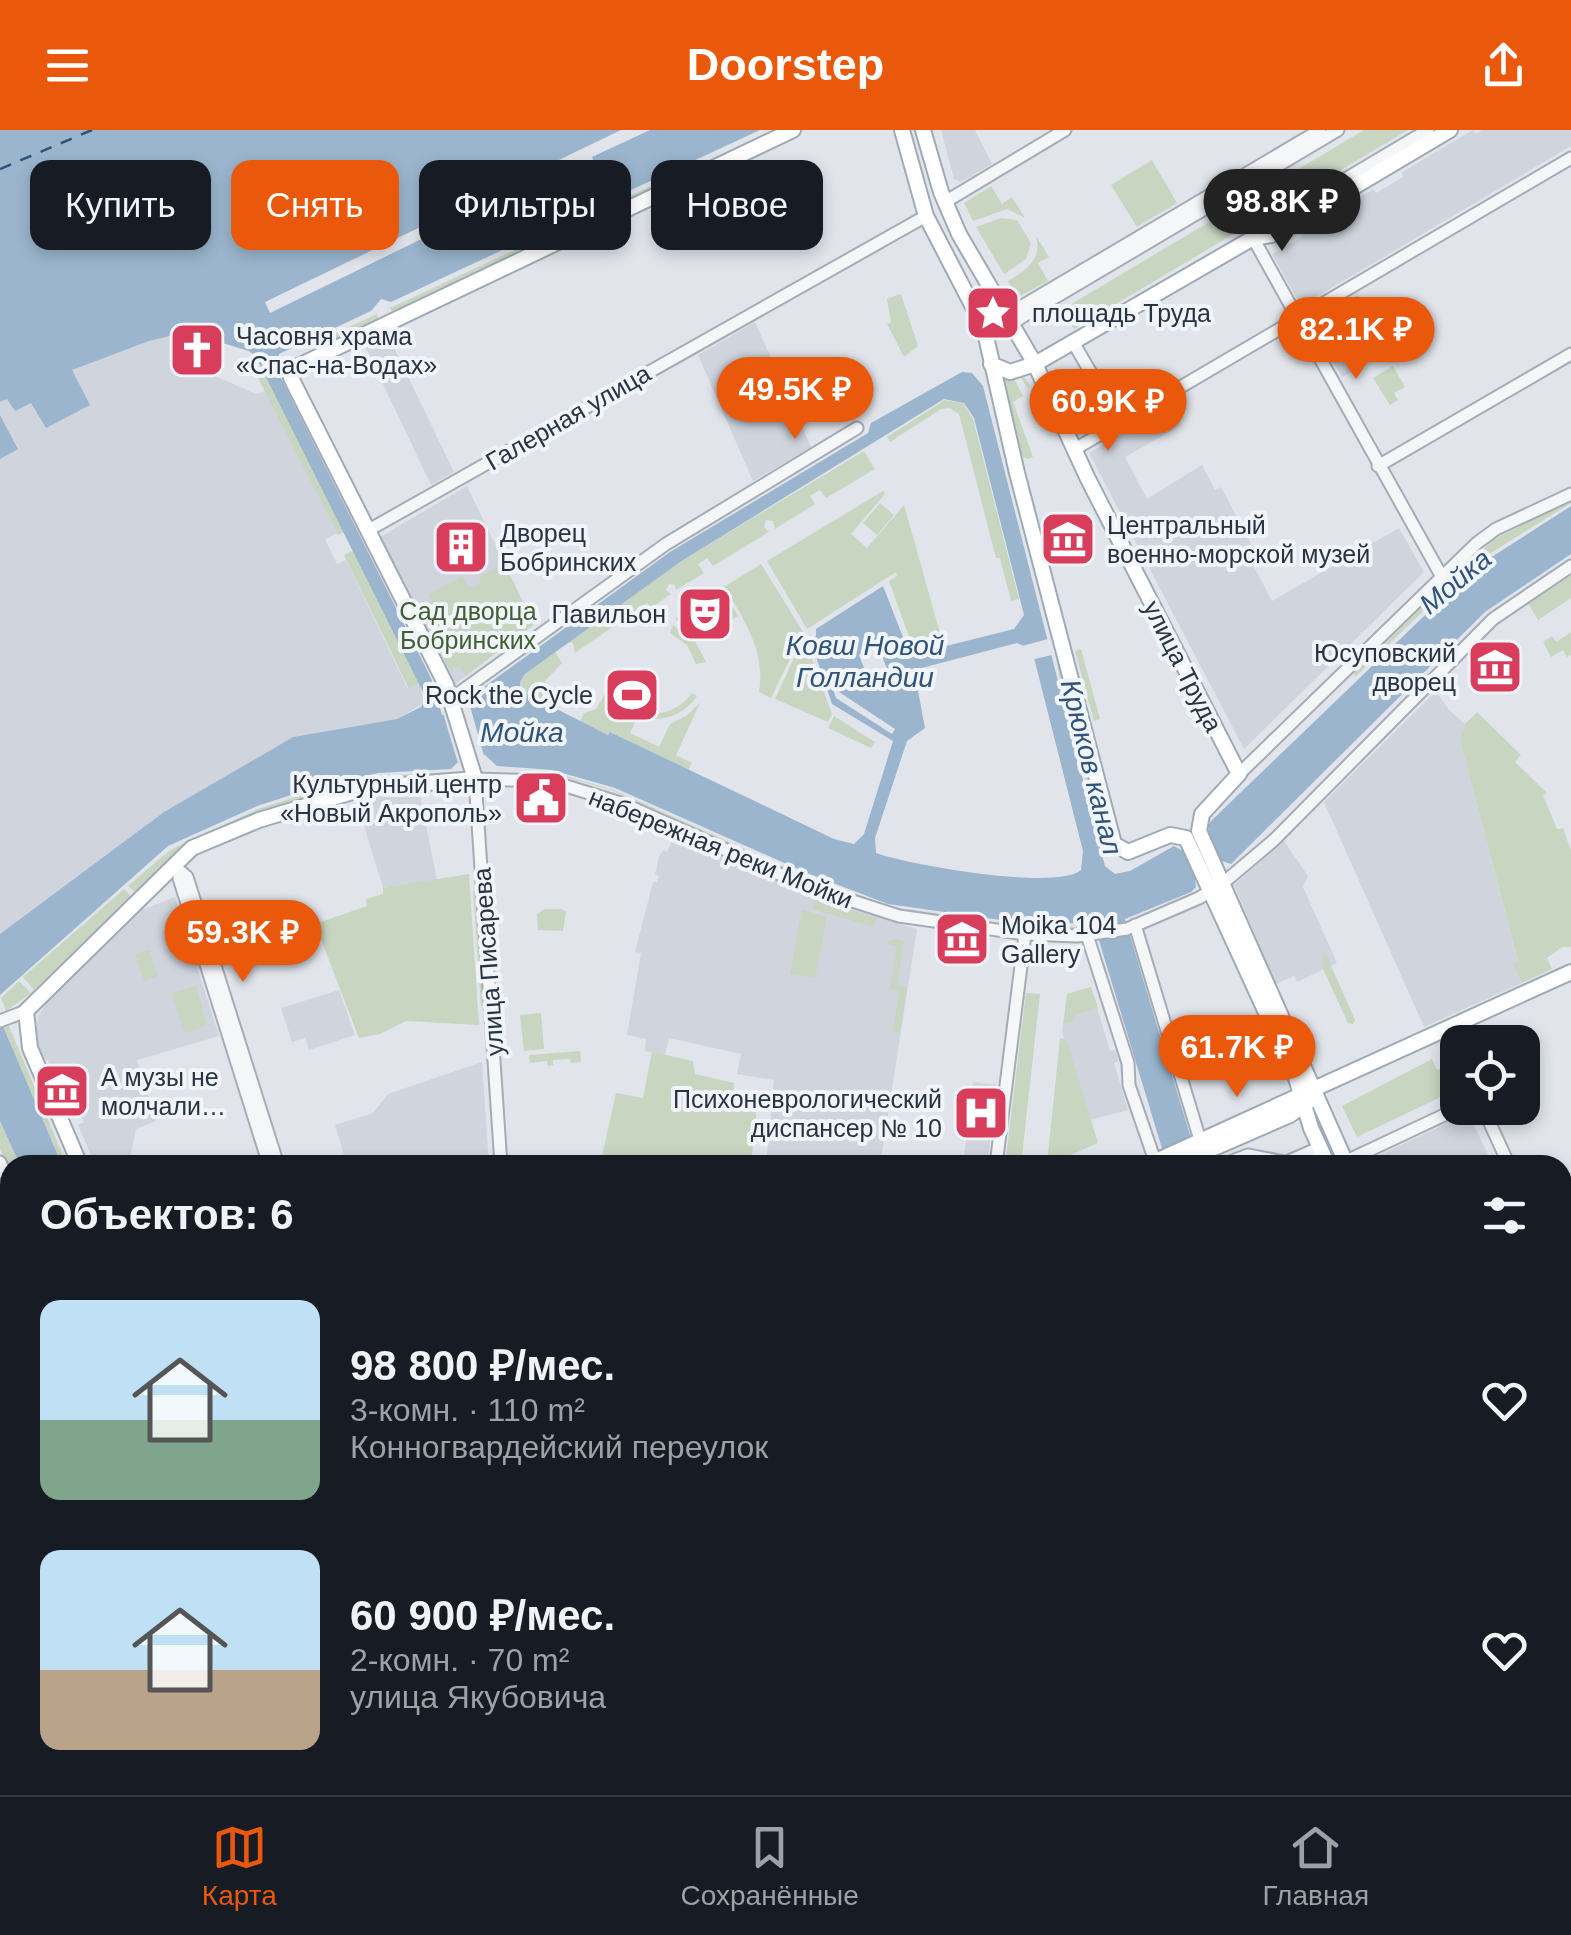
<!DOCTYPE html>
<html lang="ru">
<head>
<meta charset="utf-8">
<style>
	:root { --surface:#171b24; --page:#20242c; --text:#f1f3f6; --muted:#9ea1a6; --line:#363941; --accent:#ea580c }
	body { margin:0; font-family:Helvetica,sans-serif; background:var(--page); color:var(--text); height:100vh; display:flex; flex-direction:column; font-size:38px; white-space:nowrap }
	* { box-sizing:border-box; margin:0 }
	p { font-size:32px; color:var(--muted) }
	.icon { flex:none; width:55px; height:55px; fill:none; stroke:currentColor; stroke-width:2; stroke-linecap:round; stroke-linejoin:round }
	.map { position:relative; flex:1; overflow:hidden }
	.sheet { position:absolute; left:0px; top:1025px; width:1572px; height:640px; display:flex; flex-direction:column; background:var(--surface); border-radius:30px 30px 0 0; box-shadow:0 5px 15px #0003 }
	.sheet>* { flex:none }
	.banner { position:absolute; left:30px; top:30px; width:1000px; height:90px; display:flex; gap:20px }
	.controls { position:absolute; left:1440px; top:895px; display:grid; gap:20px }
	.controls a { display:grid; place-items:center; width:100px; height:100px; border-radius:20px; background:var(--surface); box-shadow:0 5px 15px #0003; font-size:50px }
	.price { position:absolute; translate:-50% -85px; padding:0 22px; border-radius:35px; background:var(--accent); color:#fff; font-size:32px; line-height:65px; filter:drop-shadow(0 2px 5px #0008) }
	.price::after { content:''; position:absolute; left:50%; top:60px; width:30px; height:22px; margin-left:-15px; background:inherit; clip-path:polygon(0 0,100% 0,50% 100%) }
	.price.on { background:#222; color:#fff }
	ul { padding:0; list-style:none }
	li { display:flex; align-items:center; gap:30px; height:250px; padding:0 40px }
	li span { display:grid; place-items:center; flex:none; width:280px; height:200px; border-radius:20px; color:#555 }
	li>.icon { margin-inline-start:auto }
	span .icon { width:120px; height:120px; fill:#fffc; stroke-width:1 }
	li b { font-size:42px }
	h2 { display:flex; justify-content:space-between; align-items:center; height:120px; padding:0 40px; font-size:42px }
	.pill { padding:0 35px; border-radius:20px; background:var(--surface); box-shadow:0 5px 15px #0003; font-size:35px; line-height:90px }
	.pill.on { background:var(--accent); color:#fff }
	header { display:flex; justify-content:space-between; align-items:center; height:130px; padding:0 40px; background:var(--accent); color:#fff; font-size:45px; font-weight:800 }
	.tabs { display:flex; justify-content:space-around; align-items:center; height:140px; border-top:2px solid var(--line); background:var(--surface); font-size:28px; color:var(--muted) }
	.tabs a { display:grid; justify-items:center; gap:5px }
	.tabs .on { color:var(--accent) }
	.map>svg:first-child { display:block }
	.built { fill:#cfd4dd }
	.green { fill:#c7d5c1 }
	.water { fill:#9ab5cd; fill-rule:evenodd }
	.pier { fill:#e1e5eb }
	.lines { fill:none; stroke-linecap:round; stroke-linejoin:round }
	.ferry { stroke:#2f547b; stroke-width:2.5; stroke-dasharray:12 10; stroke-linecap:butt }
	.minor-casing { stroke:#a6acb6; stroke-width:15 }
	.major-casing { stroke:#9faab7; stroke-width:18 }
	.minor { stroke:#f4f6f8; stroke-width:11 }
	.major { stroke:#fff; stroke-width:14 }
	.labels { text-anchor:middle; stroke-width:8; stroke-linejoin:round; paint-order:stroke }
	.poi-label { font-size:25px; fill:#283344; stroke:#f1f4f8; text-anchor:start }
	.street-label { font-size:25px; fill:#283344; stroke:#f1f4f8 }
	.park-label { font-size:25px; fill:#3f6034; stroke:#f1f4f8 }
	.water-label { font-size:28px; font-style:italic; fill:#2f547b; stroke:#f1f4f8 }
</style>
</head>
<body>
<header><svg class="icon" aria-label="menu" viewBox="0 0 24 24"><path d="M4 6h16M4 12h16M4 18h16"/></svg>Doorstep<svg class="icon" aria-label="share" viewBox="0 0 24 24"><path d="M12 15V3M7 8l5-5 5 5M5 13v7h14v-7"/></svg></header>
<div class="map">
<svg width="1571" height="1665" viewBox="0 0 1571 1665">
	<rect width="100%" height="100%" fill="#e1e5eb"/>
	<path class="built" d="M941,0H975L992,34L961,52L954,49Z
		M1473,0L1476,4L1482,0H1571V16L1301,176L1272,124L1302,107L1301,102L1353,76L1352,72L1373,59L1376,63L1403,47L1402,42Z
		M1358,165L1389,220L1342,247L1310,193Z
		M755,192L811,317L753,351L698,225Z
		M186,202L183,219L199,244L206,242L256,264L265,261L337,403L325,409L337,434L346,430L408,559L420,553L424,573L397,589L293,607L164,682L0,804V329L18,318L0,285V272L7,268L31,272L46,298L71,240L149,211Z
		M387,203L454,342L431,355L364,214Z
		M1171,275L1181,295L1125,327L1147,369L1202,335L1215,360L1221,357L1260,431L1253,435L1272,471L1399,398L1424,442L1244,619L1089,323Z
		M467,356L534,495L455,554L380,407Z
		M1436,561L1449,580L1465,594L1460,610L1518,832L1514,834L1522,853L1424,897L1324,672Z
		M419,660L437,750L383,758L356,669Z
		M675,704L805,765L917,799L880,1035H766L774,950L737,944L741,924L669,908L665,925L645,921L646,909L627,905L641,823L635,822L653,752H657L659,746L655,744L659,727L663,720L667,722Z
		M1284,711L1308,746L1303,757L1337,833L1297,852L1294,846L1276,854L1234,755Z
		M175,767L219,906L137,930L156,991L136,999L130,1028L132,1035H95L78,995L84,992L77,977L69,979L66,972L61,970L48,931L41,927L36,899L38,887L46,873L142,780Z
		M1091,857L1110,921L1115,920L1119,931L1114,933L1128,980L1090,990L1062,902L1067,864Z
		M339,860L355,905L309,920L305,908L292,912L281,878Z
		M482,932L489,1035H325L345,1028L335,995L373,983L388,964Z
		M973,952L997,955L987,1035H963Z
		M1468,983L1493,1035H1359Z
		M0,1054L10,1078V1162L0,1167Z
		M0,1395L10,1409V1593L0,1601Z"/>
	<path class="green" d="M1364,0H1408L1074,199L1063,179Z
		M1152,30L1177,73L1137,97L1111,55Z
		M691,37L693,42L596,88L594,83Z
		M991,56L1002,74L1012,67L1025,88L1007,79L973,91L964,73Z
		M1001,88L1017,90L1031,113L1026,129L1004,144L976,97Z
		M570,94L572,99L393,183L390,178Z
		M1036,106L1049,127L1038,133L1048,151L1018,167L1008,151C1027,140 1042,129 1036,106Z
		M901,164L918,216L904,227L887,194L891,192L887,169Z
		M377,184L379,190L320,217L317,212Z
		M833,231L835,236L844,232L852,250L844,255L840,249L825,256L820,245L815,246L812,240Z
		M1393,236L1405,257L1394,263L1398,270L1390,275L1373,248Z
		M749,241L759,264L745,270L734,247Z
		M264,242L345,402L338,405L257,246Z
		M1022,244L1030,256L1027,258L1020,246L1014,249L1023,266L1013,272L1033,327L1027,329L1021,325L1001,247Z
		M945,270L963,273L973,289L1019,469L1011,471L1000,428H996L959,284L950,278L941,279L890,312L887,307Z
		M864,321L875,339L826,368L820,360L810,366L815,374L775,399L773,391L766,390L764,397L769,402L713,436L707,428L698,434L704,443L676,460L675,455L669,454L666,460L671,464L651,478L647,473L575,523L573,513H567L680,432Z
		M883,361L885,364L851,404L867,418L904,375L940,503L911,512L889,451L897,446L896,442L807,499L767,431Z
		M1571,370V373L1470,436L1449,456L1448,454L1493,410Z
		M880,373L894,385L877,405L863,393Z
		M354,420L420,553L409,559L344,425Z
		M505,434L533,495L465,546L460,536L450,541L421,482L432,475L429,464L462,447L468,456L474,457L480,453V446Z
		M761,434L803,502L771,568L759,562C766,523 744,488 724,457Z
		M1571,445V468L1538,490L1528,473Z
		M721,458L738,486L701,508L675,489L698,474L693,479L702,498L717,489L707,471L700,473Z
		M1436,463L1441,464L1355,547L1354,543Z
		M673,495L694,509L706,532L696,534L687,515L670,503Z
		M1571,502V525L1567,527L1563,520L1551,527L1543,512L1552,506L1556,512Z
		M804,507L832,584L828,592L775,569Z
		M1081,519L1100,589L1094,591L1075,521Z
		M555,522L562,533L545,551L546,561L554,568L549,576L525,564L520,552L525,544Z
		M1055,522L1108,712L1102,714L1059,545Z
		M617,558C634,589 671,592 692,563L697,566C674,599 630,596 611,560Z
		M606,562L617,580L635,592L630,603L659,617L670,594L686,586L700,573L676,625L692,633L688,640L611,602L609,605L580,592L584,583L596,579Z
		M1477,582L1521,625L1515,632L1547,663L1543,665L1557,699L1563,698L1571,721V817H1562L1547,828L1552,839L1522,853L1513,834L1518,831L1460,610L1465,594Z
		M834,586L875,612L871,618L828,598Z
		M496,639L552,642L614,660L805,746L893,777L895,780L804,749L614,661L551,643Z
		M450,642L333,659L260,683L183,716L135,762L128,756L170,720L258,679L314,661L379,646Z
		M469,744L479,895L406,891L380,904L359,908L315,794L367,776L366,769L383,764V758Z
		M124,759L131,766L34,860L23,847Z
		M473,761H477L484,876H481Z
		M816,769L877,788L874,797L812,779Z
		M545,779H562L566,782L563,801L538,800L537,784Z
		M908,779L1014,795L1088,797L1086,800L1014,798L905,782Z
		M802,780L827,787L815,848L790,844Z
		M898,809L904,811L897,855L907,857L900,903L893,902L899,861L890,859L897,817L888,814L889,810Z
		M149,820L158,846L144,851L135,824Z
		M1325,822L1355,890L1353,894L1348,893L1323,839L1321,824Z
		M19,851L31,863L6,881L1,868Z
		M196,856L207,896L184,903L172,863Z
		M1091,857L1098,878L1075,885L1073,892L1064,894L1063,903L1067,864Z
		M1026,863L1040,864L1021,1035H1005Z
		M541,883L544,919L524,921L520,885Z
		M9,896L67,1035H62L4,898Z
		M1060,908L1066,909L1098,1013L1055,1032L1051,1031L1048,1024Z
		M580,921L581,932L571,933L570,929L553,930V935L548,936L547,931L530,933L529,925Z
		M652,922L693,931L695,944L734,953L733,964L758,967L751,1035H600L616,963L643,968Z
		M1432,929L1437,940L1443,938L1450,950L1444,954L1449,963L1357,1007L1342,976Z
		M0,991L20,1035H10V1042L0,1019Z
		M1571,1430V1528L1563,1532V1434Z"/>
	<path class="water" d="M0,0H760L603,73C587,70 564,81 556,95L391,172L381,169L371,181L279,224L277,240L431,548L442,585L471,576L477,562L670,422L868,303L871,293L962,242L972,243L983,256L1105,736L1115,744L1130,741L1174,716L1183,721L1209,704L1208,696L1211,691L1473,439L1571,376V424L1485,482L1231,734L1222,731L1195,748L1196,757L1191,762L1125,789L1199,1035H1167L1094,794L1014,792L888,774L807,743L615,658L552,640L497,636L485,625L457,633L451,639L378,643L313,658L257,676L168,716L0,865V804L164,682L293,607L397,589L421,577L426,568L256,227L249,221L186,202L149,211L72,240L90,275L46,298L31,273L15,281L7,269L0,272ZM944,269L964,273L974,288L1024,485L1014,499L910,525L883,456L816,499V506L810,509L832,574L893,611L864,704L854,714L834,709L610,602L608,605L521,561L520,552L525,544L680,432ZM1017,513L1032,520L1083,721L1081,740C1056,761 909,735 876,723L875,708L907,611L925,598L914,540Z
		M0,285L18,319L0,329Z
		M0,889L62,1035H20L0,991Z
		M10,1622V1655H30L17,1665H0V1631Z"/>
	<path class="pier" d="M621,0H650L592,27L598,43L578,53L580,61L570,66L572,70L580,66L586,79L567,88L561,75L569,71L568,67L559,70L556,64L536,72L528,57L270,183L265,172Z
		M1048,509L1052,525L1030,530L1028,523L1023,521L1022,516Z
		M879,518L889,544L839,562L895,599L892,604L836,568L830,551L834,549L837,554L866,543L859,525Z
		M470,576L484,626L458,633L443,583Z"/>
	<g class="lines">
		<path class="ferry" d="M0,39L92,0"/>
		<g class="minor-casing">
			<path id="minor" d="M1428,0L1266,96L1253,108L1442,447
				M945,72L1065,0
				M1012,193L1338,0
				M987,209L1007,185L1320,0
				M1073,212L1120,293
				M1075,319L1571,28
				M1378,336L1571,224
				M367,401L926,86
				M452,568L666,414L857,298
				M1239,644L1477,413L1496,399L1571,364
				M173,735L187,747L278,1035
				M179,748L269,1035
				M1135,795L1200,1010
				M1087,805L1128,933L1129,955L1155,1031
				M0,891L26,881
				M1448,899L1458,920
				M1483,978L1509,1035
				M1201,1024L1214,1035
				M1289,1031L1319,1018
				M0,1032L10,1055
				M501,1035L475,649L550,651L624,674L806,756L899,786L1025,804L1077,806L1127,799L1199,768L1222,754L1274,710L1493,489L1571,436
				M996,1035L1025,804
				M1222,1035L1248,1025L1300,1035
				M1338,1035L1459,978
				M1562,1128L1571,1124
				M1562,1141L1571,1138
				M0,1283L10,1278
				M0,1372L10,1386
				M0,1610L10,1601
				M105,1655L113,1665
				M280,1655L289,1665
				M759,1655L763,1665
				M1388,1655L1392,1665
				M428,1665L440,1655"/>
		</g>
		<g class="major-casing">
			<path id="major" d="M902,0L926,86L984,198L1017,343L1114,714L1128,722L1170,705L1186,708L1296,948L1311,998L1328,1035
				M923,0L941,62L959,104L1035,234L1088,349L1239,644L1202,684L1199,701L1347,1035
				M991,234L1010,242L1035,234L1253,108L1271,105L1295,92L1450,0
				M80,1035L30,918L26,881L192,718L259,690L366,658L475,649L446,555L291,248L292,239L793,0
				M1147,1035L1571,842
				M1175,1035L1290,985L1307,973
				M1562,1411L1571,1407
				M1562,1422L1571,1419
				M503,1655L508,1665
				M514,1655L519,1665
				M1043,1655L1048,1665
				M1056,1655L1060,1665
				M66,1665L79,1655
				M947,1665L975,1655
				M978,1665L1006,1655"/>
		</g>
		<use href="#minor" class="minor"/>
		<use href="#major" class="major"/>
	</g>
	<defs>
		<g id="sight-square" transform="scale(2.875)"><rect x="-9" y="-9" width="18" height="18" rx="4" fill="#d83e5c" stroke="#f1f4f8"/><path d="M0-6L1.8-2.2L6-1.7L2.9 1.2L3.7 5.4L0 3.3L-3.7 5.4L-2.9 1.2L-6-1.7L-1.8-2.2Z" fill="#fff"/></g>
		<g id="church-square" transform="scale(2.875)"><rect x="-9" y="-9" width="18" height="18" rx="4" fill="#d83e5c" stroke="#f1f4f8"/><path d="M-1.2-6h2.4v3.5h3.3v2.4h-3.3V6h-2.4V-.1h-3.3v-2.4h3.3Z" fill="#fff"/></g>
		<g id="museum-square" transform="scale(2.875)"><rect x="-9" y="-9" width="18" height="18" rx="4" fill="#d83e5c" stroke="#f1f4f8"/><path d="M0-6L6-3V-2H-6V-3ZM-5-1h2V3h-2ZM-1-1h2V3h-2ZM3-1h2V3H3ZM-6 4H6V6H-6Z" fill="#fff"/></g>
		<g id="building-square" transform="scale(2.875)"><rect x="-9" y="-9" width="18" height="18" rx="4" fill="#d83e5c" stroke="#f1f4f8"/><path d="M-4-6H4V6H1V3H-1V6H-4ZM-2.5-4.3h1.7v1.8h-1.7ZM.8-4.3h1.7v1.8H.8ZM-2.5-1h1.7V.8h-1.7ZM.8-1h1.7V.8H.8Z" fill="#fff"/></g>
		<g id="theatre-square" transform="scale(2.875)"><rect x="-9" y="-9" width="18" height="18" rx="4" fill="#d83e5c" stroke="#f1f4f8"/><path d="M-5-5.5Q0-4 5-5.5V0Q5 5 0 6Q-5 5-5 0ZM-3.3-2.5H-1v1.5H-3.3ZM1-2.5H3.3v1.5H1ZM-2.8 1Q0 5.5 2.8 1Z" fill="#fff"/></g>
		<g id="stadium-square" transform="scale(2.875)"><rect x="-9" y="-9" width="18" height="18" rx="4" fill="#d83e5c" stroke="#f1f4f8"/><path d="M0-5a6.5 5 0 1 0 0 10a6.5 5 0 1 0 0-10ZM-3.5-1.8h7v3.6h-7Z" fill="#fff"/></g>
		<g id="civic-square" transform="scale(2.875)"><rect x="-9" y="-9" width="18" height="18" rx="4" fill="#d83e5c" stroke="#f1f4f8"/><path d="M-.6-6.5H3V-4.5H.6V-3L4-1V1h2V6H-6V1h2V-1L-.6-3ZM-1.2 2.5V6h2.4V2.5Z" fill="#fff"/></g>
		<g id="hospital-square" transform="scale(2.875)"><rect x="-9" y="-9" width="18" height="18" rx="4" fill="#d83e5c" stroke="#f1f4f8"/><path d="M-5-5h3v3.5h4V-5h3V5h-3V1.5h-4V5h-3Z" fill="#fff"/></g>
	</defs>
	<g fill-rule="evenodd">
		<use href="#sight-square" x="993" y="183"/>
		<use href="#church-square" x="197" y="220"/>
		<use href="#museum-square" x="1068" y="409"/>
		<use href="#building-square" x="461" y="417"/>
		<use href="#theatre-square" x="705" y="484"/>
		<use href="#museum-square" x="1495" y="537"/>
		<use href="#stadium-square" x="632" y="565"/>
		<use href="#civic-square" x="541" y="668"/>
		<use href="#museum-square" x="962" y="809"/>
		<use href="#museum-square" x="62" y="961"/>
		<use href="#hospital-square" x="981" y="983"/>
	</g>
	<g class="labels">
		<g class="poi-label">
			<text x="1032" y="192">площадь Труда</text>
			<text x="236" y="215">Часовня храма<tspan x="236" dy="29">«Спас-на-Водах»</tspan></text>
			<text x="1107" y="404">Центральный<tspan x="1107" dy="29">военно-морской музей</tspan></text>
			<text x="500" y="412">Дворец<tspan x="500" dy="29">Бобринских</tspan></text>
			<text x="666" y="493" text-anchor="end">Павильон</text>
			<text x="1456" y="532" text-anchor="end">Юсуповский<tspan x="1456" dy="29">дворец</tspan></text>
			<text x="593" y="574" text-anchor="end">Rock the Cycle</text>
			<text x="502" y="663" text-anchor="end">Культурный центр<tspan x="502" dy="29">«Новый Акрополь»</tspan></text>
			<text x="1001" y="804">Moika 104<tspan x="1001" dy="29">Gallery</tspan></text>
			<text x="101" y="956">А музы не<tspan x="101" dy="29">молчали…</tspan></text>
			<text x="942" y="978" text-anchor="end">Психоневрологический<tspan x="942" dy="29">диспансер № 10</tspan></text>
		</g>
		<g class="street-label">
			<text transform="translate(568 287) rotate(-30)" y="9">Галерная улица</text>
			<text transform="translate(1183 536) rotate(63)" y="9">улица Труда</text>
			<text transform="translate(721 718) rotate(22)" y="9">набережная реки Мойки</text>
			<text transform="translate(488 832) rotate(-94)" y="9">улица Писарева</text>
		</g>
		<g class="park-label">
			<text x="468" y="490">Сад дворца<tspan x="468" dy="29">Бобринских</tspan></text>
		</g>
		<g class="water-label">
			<text transform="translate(1455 451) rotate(-40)" y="10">Мойка</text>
			<text x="865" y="525">Ковш Новой<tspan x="865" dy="32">Голландии</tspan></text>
			<text x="522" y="612">Мойка</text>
			<text transform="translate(1092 637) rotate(76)" y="10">Крюков канал</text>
		</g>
	</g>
</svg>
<div class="controls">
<a><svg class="icon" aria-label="locate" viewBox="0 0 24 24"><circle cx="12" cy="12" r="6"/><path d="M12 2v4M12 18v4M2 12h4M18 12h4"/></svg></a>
</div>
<b class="price on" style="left:1282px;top:124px">98.8K ₽</b>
<b class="price" style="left:1356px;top:252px">82.1K ₽</b>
<b class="price" style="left:795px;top:312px">49.5K ₽</b>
<b class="price" style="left:1108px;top:324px">60.9K ₽</b>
<b class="price" style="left:243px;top:855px">59.3K ₽</b>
<b class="price" style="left:1237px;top:970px">61.7K ₽</b>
<div class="banner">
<a class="pill">Купить</a>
<a class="pill on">Снять</a>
<a class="pill">Фильтры</a>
<a class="pill">Новое</a>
</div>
<section class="sheet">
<h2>Объектов: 6<svg class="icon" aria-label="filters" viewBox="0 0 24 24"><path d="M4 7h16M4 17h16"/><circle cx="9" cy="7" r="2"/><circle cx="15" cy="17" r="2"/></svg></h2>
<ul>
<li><span style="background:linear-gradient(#bfe0f5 60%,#7fa58c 0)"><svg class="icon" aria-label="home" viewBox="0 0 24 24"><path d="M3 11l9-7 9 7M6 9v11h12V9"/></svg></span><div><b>98 800 ₽/мес.</b><p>3-комн. · 110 m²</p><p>Конногвардейский переулок</p></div><svg class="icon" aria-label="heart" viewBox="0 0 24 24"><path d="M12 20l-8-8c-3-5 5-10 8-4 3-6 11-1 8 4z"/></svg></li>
<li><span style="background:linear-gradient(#bfe0f5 60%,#b9a48a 0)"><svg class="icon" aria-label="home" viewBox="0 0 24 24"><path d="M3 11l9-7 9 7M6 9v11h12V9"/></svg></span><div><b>60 900 ₽/мес.</b><p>2-комн. · 70 m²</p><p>улица Якубовича</p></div><svg class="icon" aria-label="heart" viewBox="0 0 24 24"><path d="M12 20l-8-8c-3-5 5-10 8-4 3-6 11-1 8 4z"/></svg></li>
</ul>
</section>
</div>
<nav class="tabs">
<a class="on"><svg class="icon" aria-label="map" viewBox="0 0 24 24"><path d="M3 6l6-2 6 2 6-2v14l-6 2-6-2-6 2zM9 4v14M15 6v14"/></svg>Карта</a>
<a><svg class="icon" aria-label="saved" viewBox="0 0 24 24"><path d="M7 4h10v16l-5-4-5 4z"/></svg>Сохранённые</a>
<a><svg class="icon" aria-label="home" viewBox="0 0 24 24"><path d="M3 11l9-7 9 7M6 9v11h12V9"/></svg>Главная</a>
</nav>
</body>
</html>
